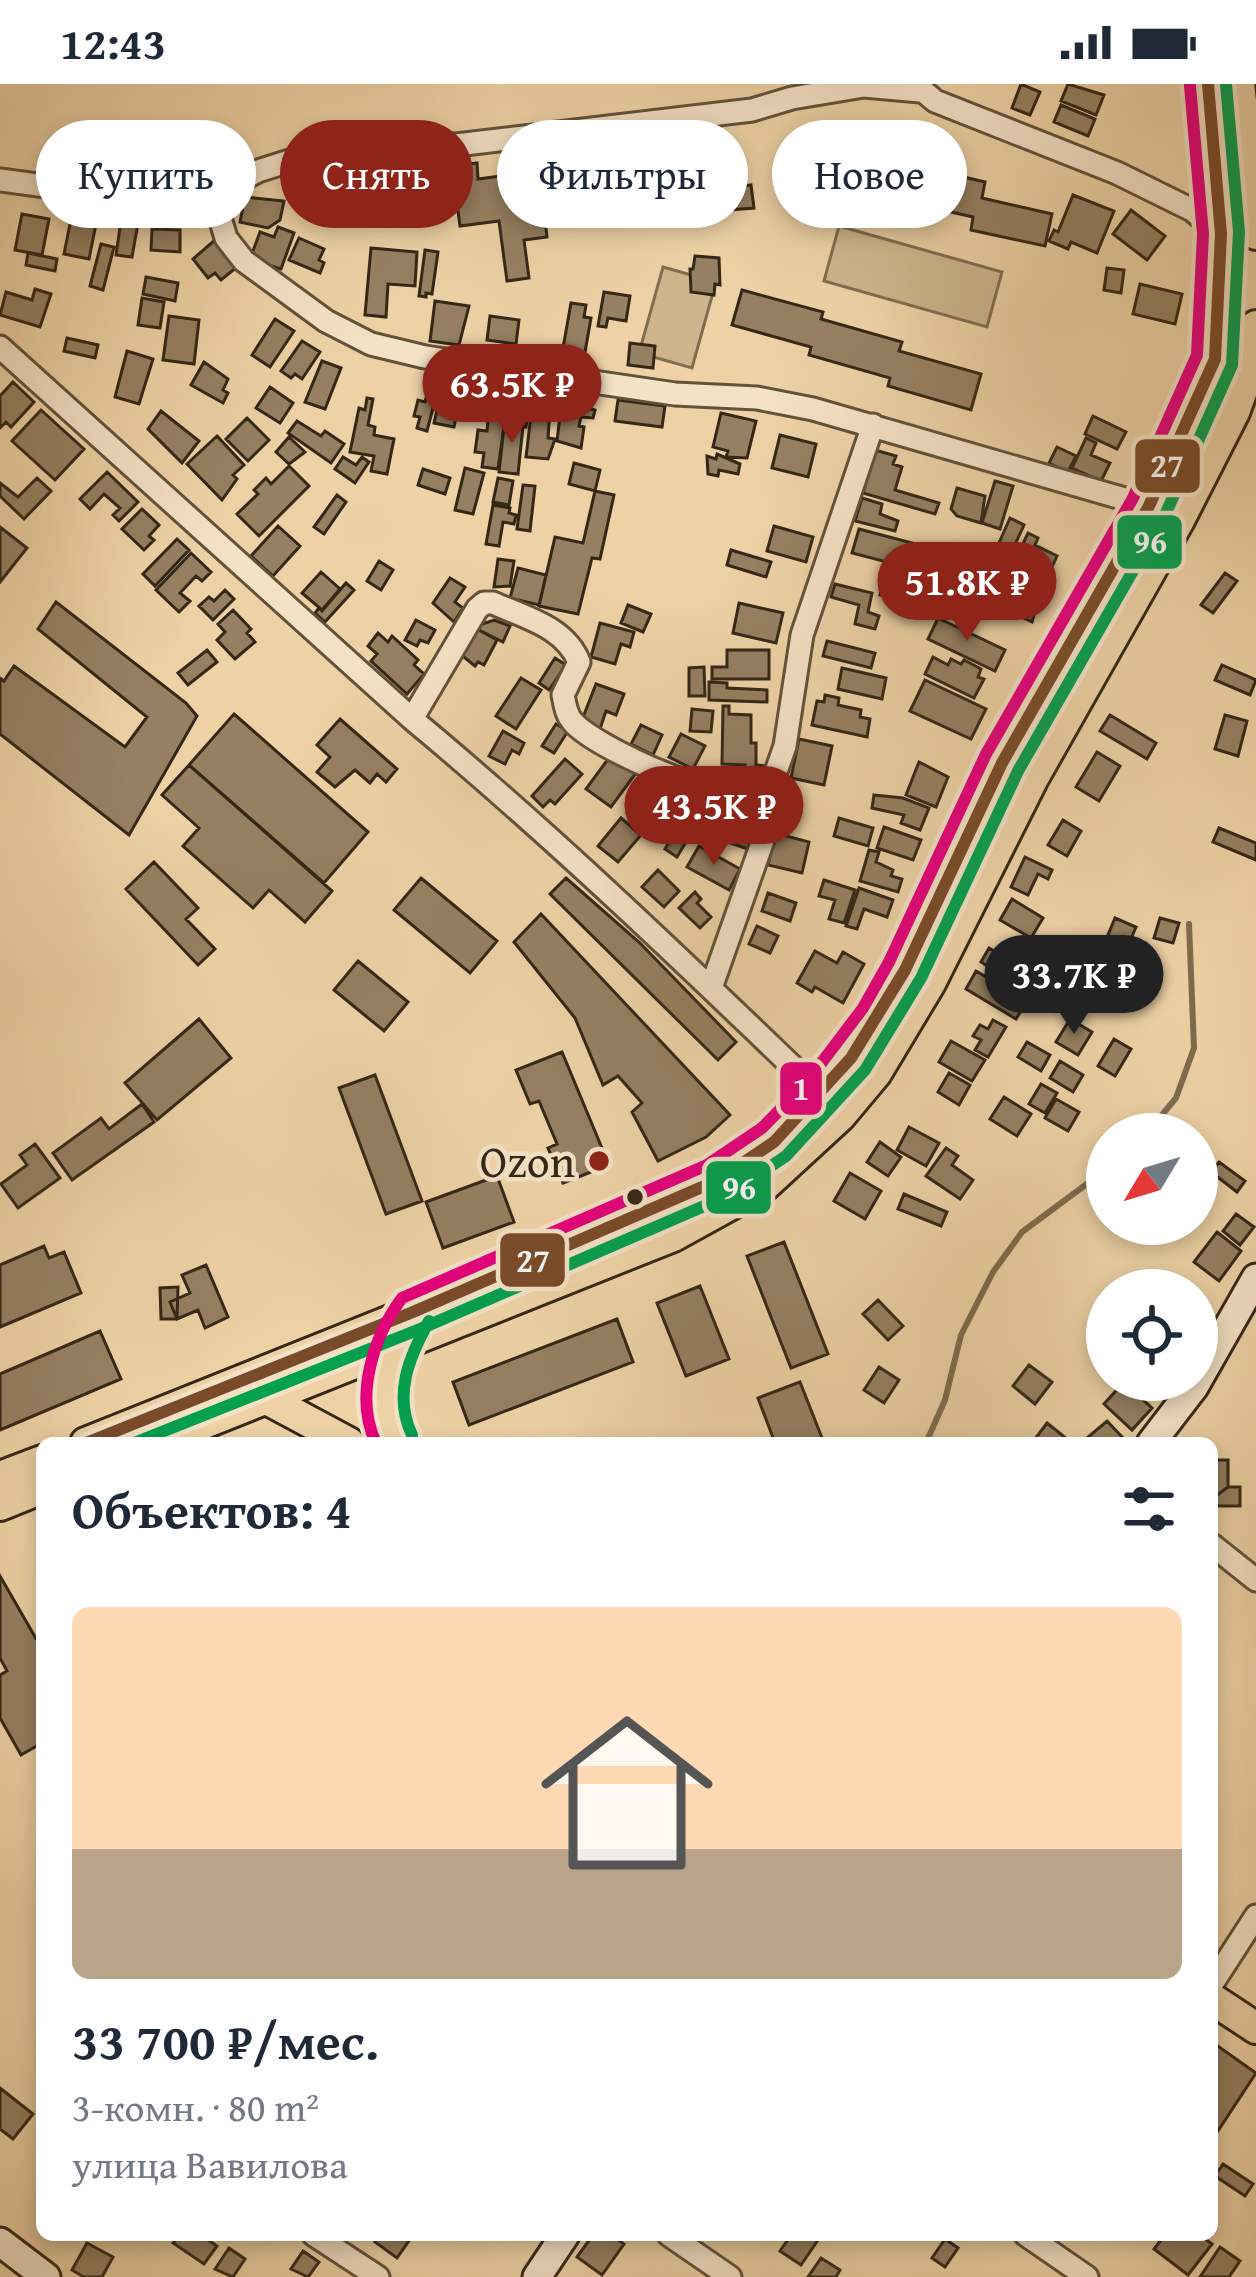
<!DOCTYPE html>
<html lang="ru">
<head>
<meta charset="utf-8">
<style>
	:root { --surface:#fff; --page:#f6f6f7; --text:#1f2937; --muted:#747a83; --line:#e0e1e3; --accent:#8f2418 }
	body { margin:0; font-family:"Gentium Book Plus",serif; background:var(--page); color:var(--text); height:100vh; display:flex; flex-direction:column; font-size:45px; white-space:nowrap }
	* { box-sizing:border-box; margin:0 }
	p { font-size:39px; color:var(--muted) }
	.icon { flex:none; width:66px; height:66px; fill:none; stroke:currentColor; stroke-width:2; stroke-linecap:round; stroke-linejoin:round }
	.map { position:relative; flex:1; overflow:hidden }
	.drawer { position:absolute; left:36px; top:1353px; width:1182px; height:804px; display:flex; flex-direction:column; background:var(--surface); border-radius:18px; box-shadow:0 6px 18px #0003 }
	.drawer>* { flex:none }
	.hud { position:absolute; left:36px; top:36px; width:1185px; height:108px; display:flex; gap:24px }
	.needle { width:78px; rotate:232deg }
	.fabs { position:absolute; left:1086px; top:1029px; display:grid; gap:24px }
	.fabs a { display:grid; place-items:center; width:132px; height:132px; border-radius:50%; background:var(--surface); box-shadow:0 6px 18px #0003; font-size:60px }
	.price { position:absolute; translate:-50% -102px; padding:0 27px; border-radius:42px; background:var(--accent); color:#fff; font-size:39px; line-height:78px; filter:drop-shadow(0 3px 6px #0008) }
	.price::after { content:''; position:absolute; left:50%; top:72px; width:36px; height:27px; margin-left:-18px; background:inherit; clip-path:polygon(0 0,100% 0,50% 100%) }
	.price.active { background:#222; color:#fff }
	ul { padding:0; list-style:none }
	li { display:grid; align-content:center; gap:24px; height:636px; padding:0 36px }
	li+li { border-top:3px solid var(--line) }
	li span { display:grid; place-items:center; height:372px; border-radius:18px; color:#555 }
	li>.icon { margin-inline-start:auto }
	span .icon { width:216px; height:216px; fill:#fffc; stroke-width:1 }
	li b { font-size:51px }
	h2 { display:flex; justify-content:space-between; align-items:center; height:144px; padding:0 36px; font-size:51px }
	.tag { padding:0 42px; border-radius:54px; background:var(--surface); box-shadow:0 6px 18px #0003; font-size:42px; line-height:108px }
	.tag.active { background:var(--accent); color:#fff }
	.status { display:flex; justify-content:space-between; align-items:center; height:84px; padding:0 60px; background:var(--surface); direction:ltr }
	.status svg { height:33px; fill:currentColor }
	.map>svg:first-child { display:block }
	.green { fill:#ceb58e; stroke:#816e52; stroke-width:3 }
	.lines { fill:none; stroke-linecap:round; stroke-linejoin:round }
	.stream { stroke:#7e6b4f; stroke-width:6 }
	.building { fill:#958061; stroke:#342716; stroke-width:3 }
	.street-casing { stroke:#62523a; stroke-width:27 }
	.secondary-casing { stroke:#342716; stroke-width:33 }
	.primary-casing { stroke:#342716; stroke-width:36 }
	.street { stroke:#f4e2c5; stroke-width:21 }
	.secondary { stroke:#f4e2c5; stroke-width:27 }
	.primary { stroke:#eed2a6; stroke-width:30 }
	.bus-1-casing { stroke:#f4e2c5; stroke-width:21 }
	.bus-2-casing { stroke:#f4e2c5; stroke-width:21 }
	.bus-3-casing { stroke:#f4e2c5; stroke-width:21 }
	.bus-1 { stroke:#7a4b2a; stroke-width:12 }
	.bus-2 { stroke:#03a04e; stroke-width:12 }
	.bus-3 { stroke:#e5007d; stroke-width:12 }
	.poi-dot { fill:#8f2418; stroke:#f4e2c5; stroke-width:4.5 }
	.bus-dot { fill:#342716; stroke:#f4e2c5; stroke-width:4.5 }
	.labels { text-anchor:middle; stroke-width:9; stroke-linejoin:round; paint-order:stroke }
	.poi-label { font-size:45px; fill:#342716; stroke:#f4e2c5; text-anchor:end }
	.line-badge { stroke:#f4e2c5; stroke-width:4.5 }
	.badge-label { font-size:33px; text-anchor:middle; font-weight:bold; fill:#fff }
</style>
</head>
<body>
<div class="status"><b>12:43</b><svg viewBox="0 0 49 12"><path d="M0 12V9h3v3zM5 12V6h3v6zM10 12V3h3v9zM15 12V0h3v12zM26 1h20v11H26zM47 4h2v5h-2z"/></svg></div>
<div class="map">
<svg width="1256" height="2193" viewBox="0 0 1256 2193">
	<rect width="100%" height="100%" fill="#eed2a6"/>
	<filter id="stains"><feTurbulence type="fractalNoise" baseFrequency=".00167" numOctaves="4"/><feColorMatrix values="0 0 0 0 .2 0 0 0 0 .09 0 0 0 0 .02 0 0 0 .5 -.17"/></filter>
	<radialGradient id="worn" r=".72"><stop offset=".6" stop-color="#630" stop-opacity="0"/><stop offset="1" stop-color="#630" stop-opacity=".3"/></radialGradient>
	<path class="green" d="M839,142L1002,188L987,243L824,197Z
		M663,183L716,198L692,284L639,269Z"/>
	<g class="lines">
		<path class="stream" d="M1146,1050L1176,1014L1194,964L1189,840
			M926,1359L945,1316L961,1251L993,1188L1022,1148L1107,1085"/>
	</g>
	<path class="building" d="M1021,0L1040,8L1030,31L1012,24Z
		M1068,0L1104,11L1096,31L1061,17Z
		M1061,21L1095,35L1088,52L1054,38Z
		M824,46L906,65L903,79L985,98L982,114L1052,130L1045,162L971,146L973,133L889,114L892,102L815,85Z
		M710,53L711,64L642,72L640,62Z
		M640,62L646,109L606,114L607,125L587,128L586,116L543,121L537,74Z
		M730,62L735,103L751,101L754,124L649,132L642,72Z
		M477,79L478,95L539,87L547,153L524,156L529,194L507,197L499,137L460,142L452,82Z
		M363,89L411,95L407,139L359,133Z
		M1073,111L1114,127L1097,169L1071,158L1068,165L1049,157L1054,146L1058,148Z
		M245,113L284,117L280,136L268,144L240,138Z
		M1131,126L1165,152L1147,176L1113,150Z
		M22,130L49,135L42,171L15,166Z
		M71,135L96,140L89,175L64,170Z
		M121,137L138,139L132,173L116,171Z
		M278,143L294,149L281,185L250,175L260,148L274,153Z
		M152,145L180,146V168L151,166Z
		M299,154L324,165L319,176L324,179L320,189L289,176Z
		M215,156L237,183L221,196L215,189L208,194L193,175Z
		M101,160L114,163L103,206L90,202Z
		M371,164L417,168L415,202L388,200L386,233L365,231Z
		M425,166L438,168L432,210L426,209V213L419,212Z
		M28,169L57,175L55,187L26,181Z
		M695,172L719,174L720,201L715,200L714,211L691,208L690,185H693Z
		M1107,184L1124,186L1121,209L1104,206Z
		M146,193L178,199L175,217L143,210Z
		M1140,200L1182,210L1175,240L1133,230Z
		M35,205L51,210L40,243L0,231L6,208L32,216Z
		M742,206L823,228L821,235L902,258L899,267L981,290L971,326L888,302L890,294L809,271L811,263L732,241Z
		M604,208L630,212L626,237L608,234L606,243L598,242Z
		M142,214L164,218L160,244L138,241Z
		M435,217L469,222L459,261L430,257Z
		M571,219L586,221L584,233L591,234L585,268L563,264Z
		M169,232L199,236L194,280L163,276Z
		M490,232L519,236L516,260L487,256Z
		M275,235L294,247L270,283L252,271Z
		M67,254L98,261L95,274L64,267Z
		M302,257L320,268L302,295L295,290L291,294L281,287Z
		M630,259L655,262L653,284L628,281Z
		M127,267L153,275L139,320L115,313Z
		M322,277L341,284L325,325L305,318Z
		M204,278L228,295L223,306L228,309L223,319L191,301Z
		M13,298L34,318L11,343L6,338L0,344V312Z
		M444,298L472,305L466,330L457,329L454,343L434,339Z
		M430,299L439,301L427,347L417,344L420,333L414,332L418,316L425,318Z
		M270,303L293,319L280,339L256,324Z
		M367,314L373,315L368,341L375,343L374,351L394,355L387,390L371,387L374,372L350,368L359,324L365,326Z
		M562,315L592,319L591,325L595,326L593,334L581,333L579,342L584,343L581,364L557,357Z
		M618,316L665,322L662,343L615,337Z
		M532,323L550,326L548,354L555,355L548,375L526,373Z
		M41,326L84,365L55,396L12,357Z
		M489,326L506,328L498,385L482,383L484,369L475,368L478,346L487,347Z
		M161,327L199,357L182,379L148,345Z
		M721,329L756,337L747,374L726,373L728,367L713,363Z
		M1093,332L1126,348L1117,365L1085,350Z
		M247,334L269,356L248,377L226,355Z
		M505,334L527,336L526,343L523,342L518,390L499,388Z
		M297,337L321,352L325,347L344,360L331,379L288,349Z
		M780,351L816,360L808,393L772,384Z
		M217,352L244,381L233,391L237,395L222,416L187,380Z
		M289,353L305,368L289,380L276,368Z
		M1086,354L1096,359L1091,371L1110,379L1101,397L1072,384Z
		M1057,363L1076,372L1068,388L1049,379Z
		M875,366L896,372L893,380L902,383L895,406L939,419L935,430L863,409Z
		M717,370L740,380L738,390L719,386L718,392L708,390L707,372L716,375Z
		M343,373L356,381L362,373L369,378L355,399L335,385Z
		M574,379L600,386L595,407L569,400Z
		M289,382L309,402L259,452L237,430L258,410L254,406L266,394L271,400Z
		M465,384L484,389L473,430L455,426Z
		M423,385L450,394L445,410L418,401Z
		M107,388L138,418L119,437L113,431L120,424L104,410L90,425L80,415Z
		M37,394L51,407L24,435L0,412V399L18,413Z
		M498,394L513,397L509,421L493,418Z
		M995,397L1013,402L1000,445L982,439Z
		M523,401L535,402L530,447L517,445Z
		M957,404L985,412L981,439L957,432L951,425Z
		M595,407L614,411L600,475L592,474L578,530L539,522L555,453L583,459Z
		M337,411L346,418L324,450L314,443Z
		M862,414L882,420L880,430L898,437L895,447L855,437Z
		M493,421L510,424L509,429L516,431L514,440L503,438L499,462L486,460Z
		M142,425L159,441L149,452L154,456L144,466L122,445Z
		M1010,434L1024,441L1013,465L999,459Z
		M278,442L300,462L273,492L251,472Z
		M774,442L813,453L806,478L767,467Z
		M0,443L27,464L0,498Z
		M859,445L916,460L910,484L852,469Z
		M1028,449L1038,454L1035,461L1057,472L1046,496L1013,481Z
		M177,455L189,466L155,502L143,490Z
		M731,466L771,478L766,493L727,481Z
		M949,468L1005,494L994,518L966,505L969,499L941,486Z
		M191,469L211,488L202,497L196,492L180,509L190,517L179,528L156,506Z
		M498,475L514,477L510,502L494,503Z
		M379,477L393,486L381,506L367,497Z
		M518,484L546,491L539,521L510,514Z
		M887,485L917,493L909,519L880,511Z
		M321,488L340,505L322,526L302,509Z
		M1009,488L1042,504L1032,538L994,520Z
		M1225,489L1237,497L1213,529L1201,521Z
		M450,494L465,503L455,518L463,524L454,538L433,519Z
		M346,499L354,506L325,538L315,529L319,524L322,527Z
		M835,500L872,509L868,528L879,532L875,545L855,540L859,521L831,513Z
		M953,500L981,513L971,532L944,519Z
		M225,506L234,515L213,536L199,522L209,513L214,517Z
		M56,518L186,619L197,632L129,751L0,650V594L4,597L14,582L125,663L147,633L38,545Z
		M739,519L783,529L776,559L733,549Z
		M628,521L651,530L643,548L621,539Z
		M233,526L251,545L247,549L255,558L235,575L217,556L225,548L218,540Z
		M938,534L1005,566L995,587L928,555Z
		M416,536L435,546L428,559L420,556L417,562L405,556Z
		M494,536L510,542L503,558L473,543Z
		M600,539L634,548L630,563L621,560L615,580L591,573Z
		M473,543L497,556L484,581L478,578L475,582L459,569Z
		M378,549L388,558L392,552L418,576L414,581L424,590L407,610L371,577L377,570L368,562Z
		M827,557L875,569L871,584L823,572Z
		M207,566L217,578L188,601L178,589Z
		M727,566H769V595H712V583H727Z
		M933,573L948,581L951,575L961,580L964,576L981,585L978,593L984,595L974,614L925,590Z
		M555,574L566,581L549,606L539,599Z
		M1222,581L1256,596L1250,611L1215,596Z
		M704,583L705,612H689V584Z
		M842,584L886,594L882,615L838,605Z
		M521,594L541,606L516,645L496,632Z
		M925,596L986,625L971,655L910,627Z
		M709,598L727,599V604L767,606V618L709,616Z
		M596,600L624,610L616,631L606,627L599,648L580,641Z
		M825,611L839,614L838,621L861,626L860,633L870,635L867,653L812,641L817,617L824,618Z
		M723,622H729V630L751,631V659H756V681L767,682V690L745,689V681L722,680Z
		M692,625L713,627L711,648L690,647Z
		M234,630L368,748L324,799L189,681Z
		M1110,631L1156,659L1147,675L1100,647Z
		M1225,631L1247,637L1238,672L1215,665Z
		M340,635L397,685L386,698L377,690L370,699L355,686L335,703L317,688L330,673L317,661Z
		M556,640L568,647L554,669L542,662Z
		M641,641L662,651L653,671L631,660Z
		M503,647L524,659L519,670L512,666L505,680L489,672Z
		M681,650L705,662L693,685L669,673Z
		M799,655L832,662L824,701L791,694Z
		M1097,668L1120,682L1099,717L1076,703Z
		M611,671L636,689L611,723L586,705Z
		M565,675L582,690L555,720L550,716L543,723L532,712Z
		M919,678L948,693L936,723L906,711Z
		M189,681L332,807L305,838L269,806L253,824L183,762L199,744L162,711Z
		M646,696L664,706L653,727L634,718Z
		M874,711L903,714L929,724L920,746L901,739L904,731L872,724Z
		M723,732L755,743L748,765L716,754Z
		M621,734L641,751L618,778L598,762Z
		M839,734L873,744L868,762L834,752Z
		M1063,736L1081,747L1067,772L1048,761Z
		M681,738L693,746L677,773L665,765Z
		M884,743L921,756L913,776L877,764Z
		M1219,744L1256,759V776L1213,758Z
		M775,749L809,758L802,789L768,781Z
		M699,762L740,785L729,806L687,783Z
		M869,766L879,768L876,778L893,786L891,792L902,795L898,808L860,797Z
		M1025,773L1052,786L1048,795L1038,790L1028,811L1011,803Z
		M154,778L198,824L186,835L215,865L198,881L126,805Z
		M658,786L679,807L664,823L642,803Z
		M421,794L497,857L470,889L394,826Z
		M566,794L640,859L736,958L718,976L550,810Z
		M824,796L855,806L844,839L829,835L835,816L819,812Z
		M859,804L893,816L887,833L864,825L857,845L846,842Z
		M695,808L701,815L697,819L711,833L700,844L679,824Z
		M768,809L796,819L790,837L762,827Z
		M1012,815L1043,834L1031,854L1000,836Z
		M541,830L730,1031L706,1053L658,1077L632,1028L642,1019L618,992L603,1001L575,934L514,858Z
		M1115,834L1136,843L1129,859L1108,851Z
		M1160,834L1179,839L1173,859L1154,854Z
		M757,842L778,852L770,869L749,860Z
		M989,864L1013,878L1004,892L981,878Z
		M815,867L837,879L843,868L864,880L843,919L815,903L812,908L797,899Z
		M358,877L408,918L384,947L334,906Z
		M976,887L1027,917L1016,935L966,905Z
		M199,935L231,974L157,1036L125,999Z
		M1070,935L1092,948L1078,971L1056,958Z
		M993,936L1006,943L988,973L975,966L981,956L973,952L980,941L988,945Z
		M1114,955L1131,965L1115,992L1098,982Z
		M951,957L985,976L972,997L939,978Z
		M1027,958L1050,971L1041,987L1018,973Z
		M562,968L609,1081L563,1099L548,1064L557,1060L539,1017L530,1020L516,986Z
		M1060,977L1083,991L1073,1008L1050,994Z
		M949,989L970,1001L959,1021L938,1008Z
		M375,991L422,1117L386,1130L339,1004Z
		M1041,1000L1057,1009L1045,1029L1029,1020Z
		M1004,1013L1031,1030L1017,1052L990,1035Z
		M1056,1015L1079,1028L1068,1047L1045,1034Z
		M142,1020L154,1038L72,1096L53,1069L101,1034L109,1045Z
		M909,1043L939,1059L926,1082L897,1066Z
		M880,1058L901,1073L888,1092L867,1078Z
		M35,1060L60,1094L18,1124L1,1100L27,1081L20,1071Z
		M946,1064L958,1072L952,1081L973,1096L960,1115L926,1092Z
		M1219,1078L1245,1097L1237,1108L1211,1088Z
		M850,1089L881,1107L865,1135L834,1117Z
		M497,1092L514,1138L443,1164L426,1118Z
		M904,1110L947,1128L941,1142L898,1125Z
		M1236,1130L1254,1143L1240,1161L1223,1147Z
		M1217,1148L1241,1167L1219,1197L1194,1178Z
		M784,1158L828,1270L791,1284L747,1172Z
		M44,1162L49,1174L64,1168L81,1209L0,1243V1181Z
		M206,1181L228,1233L205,1244L198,1226L177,1235L170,1218L190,1209L182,1191Z
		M700,1202L729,1275L686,1292L657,1219Z
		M178,1203L177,1235H161L160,1204Z
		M878,1216L903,1242L888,1256L863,1230Z
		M617,1235L633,1278L469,1341L453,1298Z
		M100,1247L121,1295L0,1346V1290Z
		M1029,1281L1052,1298L1035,1320L1013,1302Z
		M879,1283L899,1296L884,1319L864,1306Z
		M800,1298L824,1359H775L758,1314Z
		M1124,1298L1152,1324L1132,1346L1104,1320Z
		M1107,1337L1125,1356L1091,1359L1087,1354Z
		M1047,1339L1072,1359H1032Z
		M1212,1376H1228V1403L1212,1415Z
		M1228,1403H1240V1422H1212V1415Z
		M0,1492L42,1565V1659L21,1671L0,1634V1591L7,1587L0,1574Z
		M1212,1958L1256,1989L1212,2056Z
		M0,2004L33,2030L13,2055L0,2045Z
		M1223,2080L1253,2100L1245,2112L1215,2092Z
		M179,2151H201L217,2162L204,2180L173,2159Z
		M380,2151H413L397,2174L375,2158Z
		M593,2151H611L624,2160L602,2191L577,2173Z
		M791,2151H810L818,2156L801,2181L780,2167Z
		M1165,2151H1200L1212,2160L1188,2191L1154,2165Z
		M945,2155L958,2164L945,2183L932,2174Z
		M87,2159L113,2173L102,2193H84L72,2186Z
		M1220,2163L1240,2177L1229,2193H1200Z
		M229,2164L245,2175L233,2193L215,2185Z
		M303,2167L319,2178L308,2193L291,2185Z
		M821,2174L840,2186L836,2193H808Z"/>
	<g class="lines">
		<g class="street-casing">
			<path id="street" d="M915,0L935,17L1117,89L1192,126L1221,150
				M920,7L864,2L792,14L752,26L456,61L377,58L321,67L258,87L220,107L217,124L226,154L244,177L326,237L371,260L425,273L675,310L757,314L813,325L1149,422
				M0,96L97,109
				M0,263L412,635C554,753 688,882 821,1010
				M412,635L477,525L484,519H493C526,534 565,543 579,578L563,611C565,620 566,630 572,637C590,659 678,699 706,702C727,705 750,698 772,699
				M711,904L767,745L772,699L785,662L802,551L873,341
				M1212,1461L1256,1496
				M1212,1900L1256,1832
				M314,2151L378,2193
				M669,2151L730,2193
				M1026,2151L1087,2193"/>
		</g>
		<g class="secondary-casing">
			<path id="secondary" d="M1151,1359L1194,1303L1256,1194
				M0,2158L46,2193
				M537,2193L565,2151"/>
		</g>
		<g class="primary-casing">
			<path id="primary" d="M1239,0L1256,150
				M265,1314L349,1359
				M86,1359L413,1228L716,1097L774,1058L821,1010L851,974L905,886L1002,679L1149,422L1215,275L1221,150L1208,0
				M154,1359L673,1152L764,1102L840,1032L876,989L930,899L1033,694L1179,436L1234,328L1250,284L1256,242
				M396,1359C379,1332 382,1281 398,1254
				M0,1393L42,1377
				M0,1421L42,1404
				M1212,1915L1256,1944"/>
		</g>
		<use href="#street" class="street"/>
		<use href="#secondary" class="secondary"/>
		<use href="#primary" class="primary"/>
		<g class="bus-1-casing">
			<path id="bus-1" d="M86,1359L413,1228L716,1097L774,1058L851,974L905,886L1002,679L1149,422L1215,275L1221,150L1208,0"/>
		</g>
		<g class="bus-2-casing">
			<path id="bus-2" d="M412,1351C393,1311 409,1273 429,1237
				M134,1359L420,1245L725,1113L786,1072L865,986L921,894L1018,687L1165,431L1232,281L1239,148L1226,0"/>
		</g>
		<g class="bus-3-casing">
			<path id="bus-3" d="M376,1359C354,1313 373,1253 402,1214L707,1081L762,1044L807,998L863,924L889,878L986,670L1133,414L1197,271L1203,150L1190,2"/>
		</g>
		<use href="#bus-1" class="bus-1"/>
		<use href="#bus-2" class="bus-2"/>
		<use href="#bus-3" class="bus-3"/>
	</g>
	<circle class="poi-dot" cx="599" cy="1077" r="12"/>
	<circle class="bus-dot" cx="635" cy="1113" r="10"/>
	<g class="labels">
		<g class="poi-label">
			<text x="575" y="1093">Ozon</text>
		</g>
	</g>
	<g class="line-badge">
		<rect x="1133" y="353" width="69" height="58" rx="12" fill="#7a4b2a"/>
		<rect x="1115" y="429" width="69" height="58" rx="12" fill="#03a04e"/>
		<rect x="778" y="976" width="46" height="57" rx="12" fill="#e5007d"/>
		<rect x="704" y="1075" width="69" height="57" rx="12" fill="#03a04e"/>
		<rect x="498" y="1147" width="69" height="58" rx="12" fill="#7a4b2a"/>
	</g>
	<g class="badge-label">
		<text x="1167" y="393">27</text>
		<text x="1150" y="469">96</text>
		<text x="801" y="1016">1</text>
		<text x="739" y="1115">96</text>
		<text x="533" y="1188">27</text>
	</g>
	<rect width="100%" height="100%" filter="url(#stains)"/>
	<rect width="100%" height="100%" fill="url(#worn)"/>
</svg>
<div class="fabs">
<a><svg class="needle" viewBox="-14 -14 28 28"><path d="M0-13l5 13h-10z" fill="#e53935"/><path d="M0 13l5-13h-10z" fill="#747a83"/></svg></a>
<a><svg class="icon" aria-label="locate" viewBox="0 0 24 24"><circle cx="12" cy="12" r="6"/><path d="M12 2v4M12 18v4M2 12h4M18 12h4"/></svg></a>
</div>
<b class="price" style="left:512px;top:362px">63.5K ₽</b>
<b class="price" style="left:967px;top:560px">51.8K ₽</b>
<b class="price" style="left:714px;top:784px">43.5K ₽</b>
<b class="price active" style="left:1074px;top:953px">33.7K ₽</b>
<div class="hud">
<a class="tag">Купить</a>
<a class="tag active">Снять</a>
<a class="tag">Фильтры</a>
<a class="tag">Новое</a>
</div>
<section class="drawer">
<h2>Объектов: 4<svg class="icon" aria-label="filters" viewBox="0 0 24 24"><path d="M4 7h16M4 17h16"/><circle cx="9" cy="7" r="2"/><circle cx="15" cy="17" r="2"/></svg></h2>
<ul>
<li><span style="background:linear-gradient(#ffd9b3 65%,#b9a48a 0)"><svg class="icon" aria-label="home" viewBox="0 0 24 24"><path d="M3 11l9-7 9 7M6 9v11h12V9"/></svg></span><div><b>33 700 ₽/мес.</b><p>3-комн. · 80 m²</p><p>улица Вавилова</p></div></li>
</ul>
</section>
</div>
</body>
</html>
